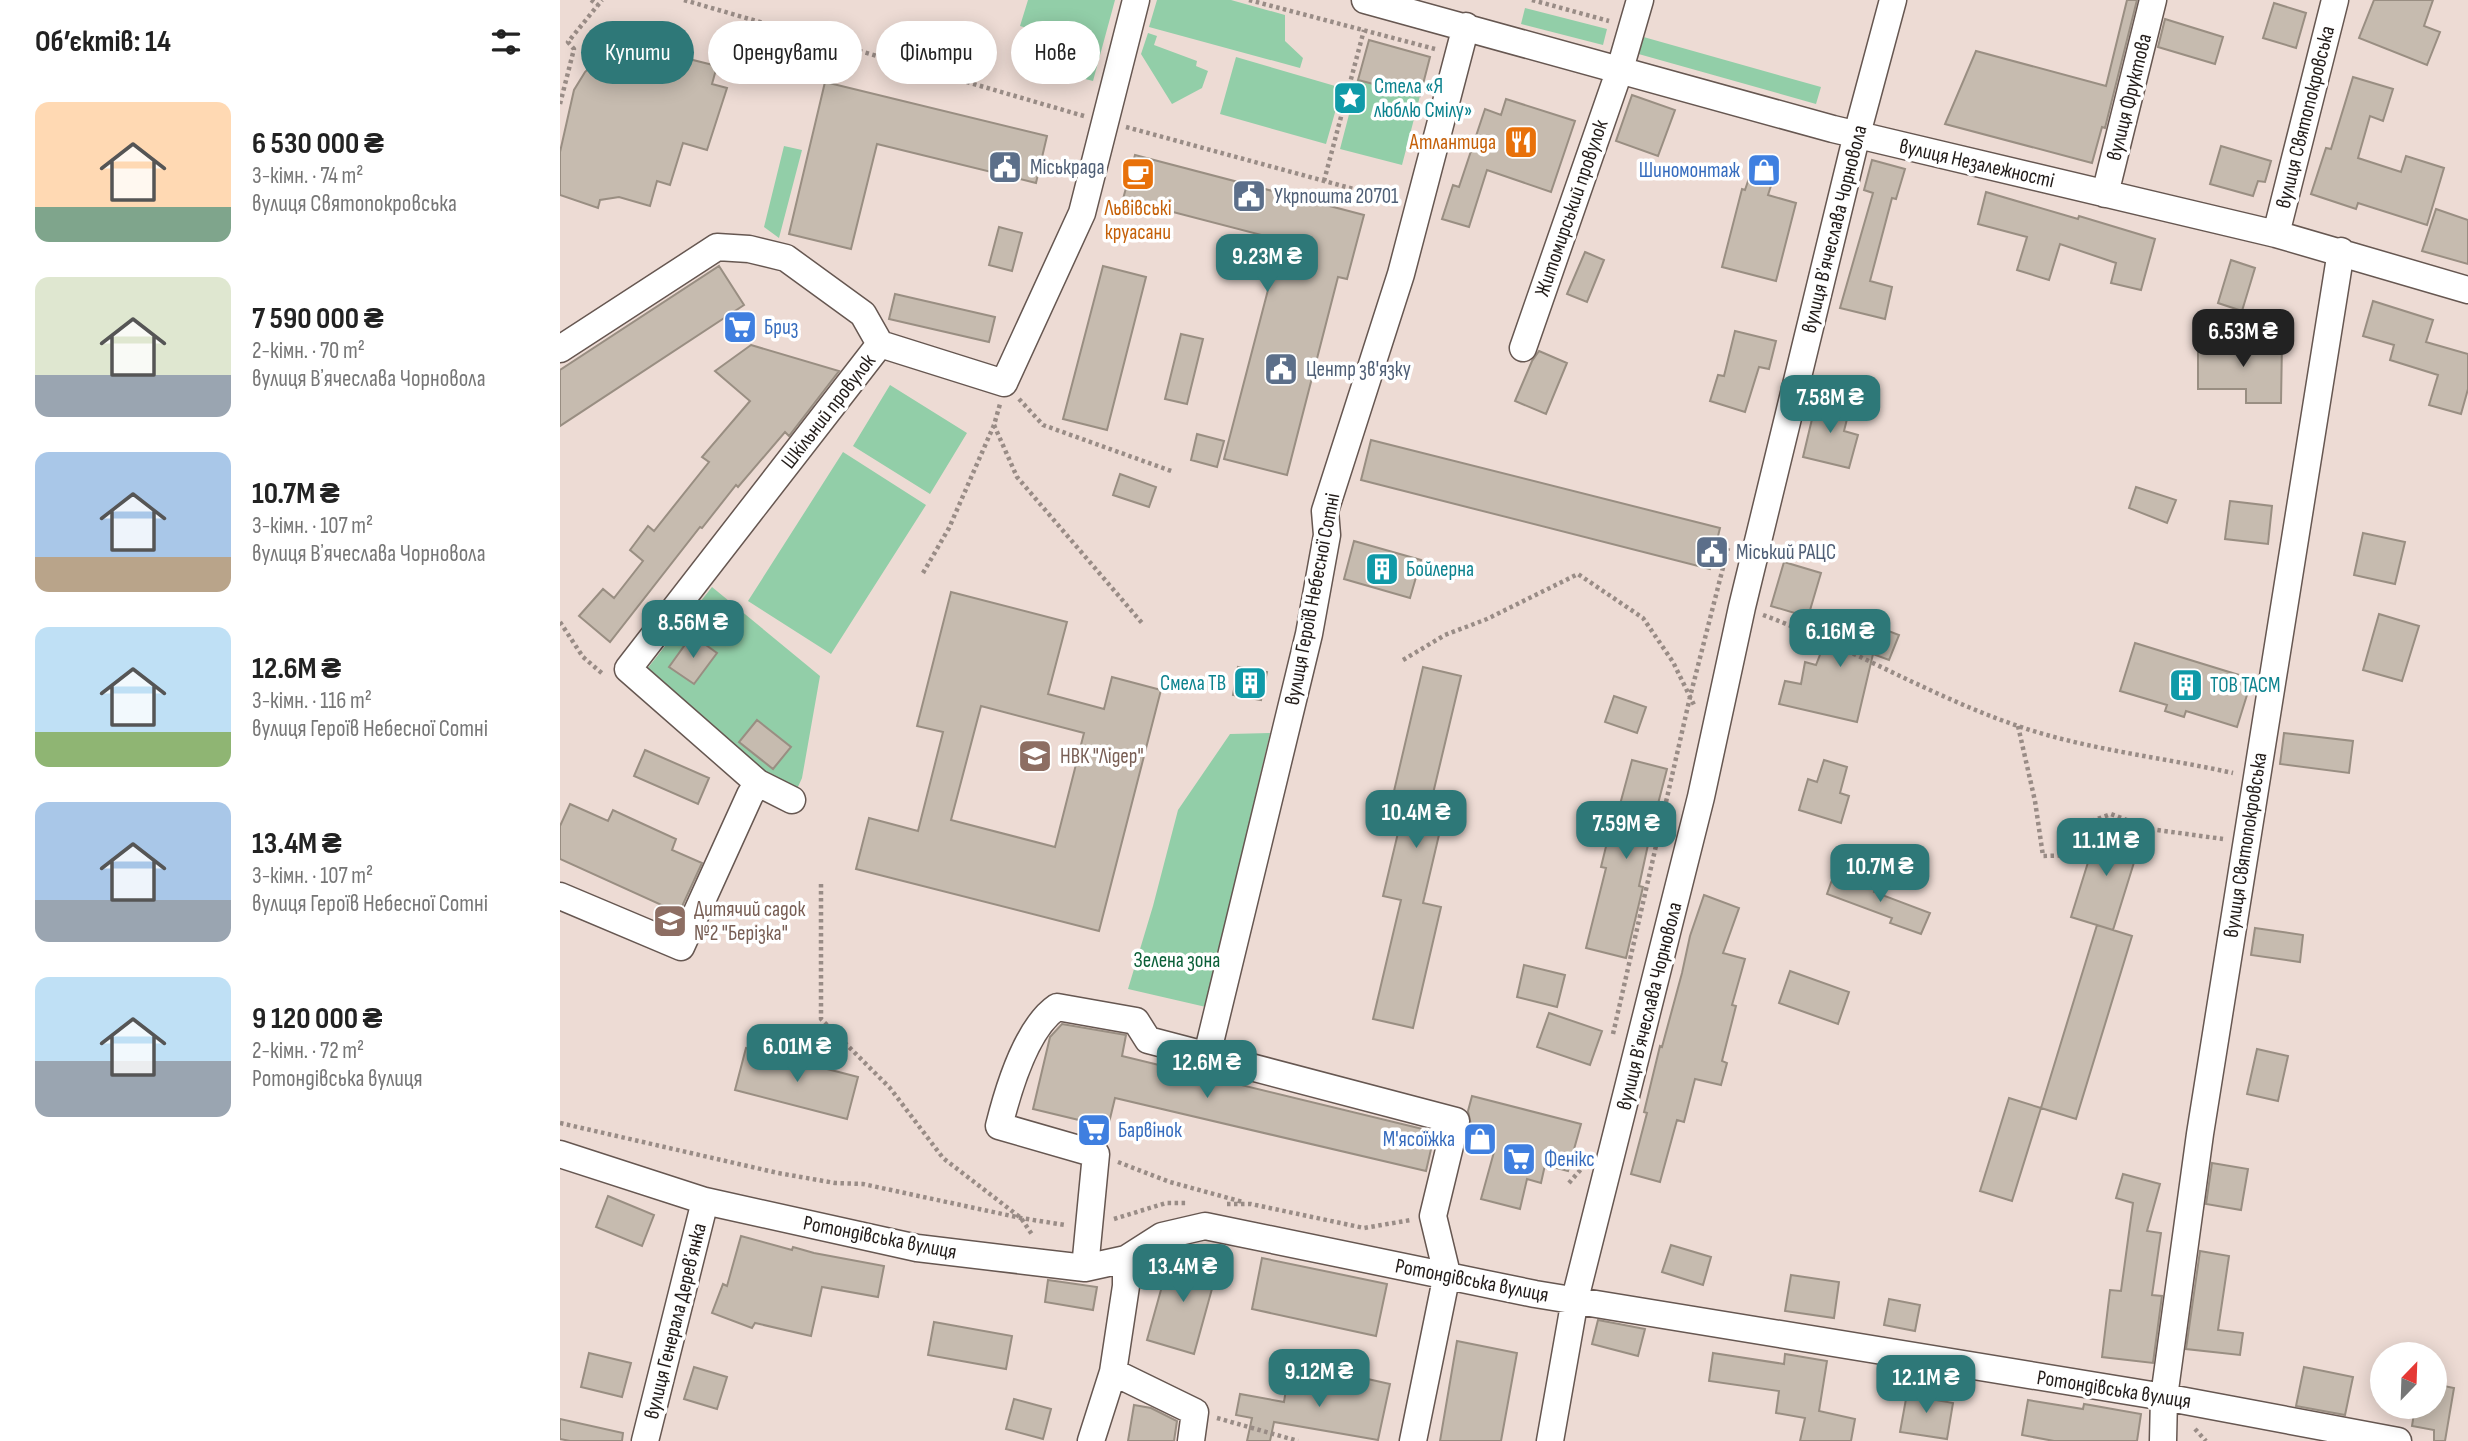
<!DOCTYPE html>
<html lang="uk">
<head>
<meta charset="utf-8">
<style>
	:root { --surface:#fff; --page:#f6f6f6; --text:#222; --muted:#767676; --accent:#2e7878 }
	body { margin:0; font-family:"Sofia Sans Condensed",sans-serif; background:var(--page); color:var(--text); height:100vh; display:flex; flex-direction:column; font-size:26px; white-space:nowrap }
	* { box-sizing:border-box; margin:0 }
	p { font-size:23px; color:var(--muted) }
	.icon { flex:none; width:38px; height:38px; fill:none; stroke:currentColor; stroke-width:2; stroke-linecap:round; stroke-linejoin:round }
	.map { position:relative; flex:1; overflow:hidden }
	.details { display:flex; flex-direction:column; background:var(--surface); width:560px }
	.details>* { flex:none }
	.guide { position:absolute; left:21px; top:21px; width:665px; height:63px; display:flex; gap:14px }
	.needle { width:46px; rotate:23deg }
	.fabs { position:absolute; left:1810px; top:1342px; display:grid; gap:14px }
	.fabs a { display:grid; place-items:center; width:77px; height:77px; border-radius:50%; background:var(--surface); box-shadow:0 4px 18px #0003; font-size:35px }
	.price { position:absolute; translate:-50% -60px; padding:0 16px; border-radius:14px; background:var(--accent); color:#fff; font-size:23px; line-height:46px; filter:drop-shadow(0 2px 4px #0008) }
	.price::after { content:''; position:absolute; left:50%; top:42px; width:21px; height:16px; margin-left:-10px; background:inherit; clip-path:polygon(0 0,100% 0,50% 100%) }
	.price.selected { background:#222; color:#fff }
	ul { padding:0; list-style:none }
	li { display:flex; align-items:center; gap:21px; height:175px; padding:0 35px }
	li span { display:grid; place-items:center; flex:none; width:196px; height:140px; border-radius:14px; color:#555 }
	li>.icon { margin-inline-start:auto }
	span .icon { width:84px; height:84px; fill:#fffc; stroke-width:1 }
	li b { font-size:30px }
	h2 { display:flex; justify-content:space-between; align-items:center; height:84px; padding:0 35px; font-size:30px }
	.chip { padding:0 24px; border-radius:32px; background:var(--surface); box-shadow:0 4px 18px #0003; font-size:24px; line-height:63px }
	.chip.selected { background:var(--accent); color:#fff }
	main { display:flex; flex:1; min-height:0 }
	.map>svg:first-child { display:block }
	.green { fill:#92cea8 }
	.building { fill:#c6bbaf; stroke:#998e82; stroke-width:2; fill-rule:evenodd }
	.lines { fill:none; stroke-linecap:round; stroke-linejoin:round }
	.minor-casing { stroke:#665751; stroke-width:29 }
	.path { stroke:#998c86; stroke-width:4.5; stroke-dasharray:3.5 3.5; stroke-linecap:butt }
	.minor { stroke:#fff; stroke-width:26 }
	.labels { text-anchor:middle; stroke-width:7; stroke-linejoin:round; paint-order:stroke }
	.culture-label { font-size:21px; fill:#0d838f; stroke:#fff; text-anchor:start }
	.street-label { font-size:21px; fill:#221c19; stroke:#fff }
	.food-label { font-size:21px; fill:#c56008; stroke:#fff; text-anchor:end }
	.service-label { font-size:21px; fill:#4e5e75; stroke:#fff; text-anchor:start }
	.shop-label { font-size:21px; fill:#366cbe; stroke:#fff; text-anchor:start }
	.education-label { font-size:21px; fill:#785e54; stroke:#fff; text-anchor:start }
	.park-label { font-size:21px; fill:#0a5f38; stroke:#fff }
</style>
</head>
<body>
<main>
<section class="details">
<h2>Об’єктів: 14<svg class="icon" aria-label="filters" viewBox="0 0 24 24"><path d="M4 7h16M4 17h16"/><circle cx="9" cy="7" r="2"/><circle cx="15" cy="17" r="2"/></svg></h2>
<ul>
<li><span style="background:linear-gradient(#ffd9b3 75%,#7fa58c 0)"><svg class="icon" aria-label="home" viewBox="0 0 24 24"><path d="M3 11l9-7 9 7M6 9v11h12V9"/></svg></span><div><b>6 530 000 ₴</b><p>3-кімн. · 74 m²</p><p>вулиця Святопокровська</p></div></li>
<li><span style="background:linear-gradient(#dfe7d0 70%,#9aa5b1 0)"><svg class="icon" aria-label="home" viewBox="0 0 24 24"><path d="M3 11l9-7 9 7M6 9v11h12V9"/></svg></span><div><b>7 590 000 ₴</b><p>2-кімн. · 70 m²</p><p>вулиця Вʼячеслава Чорновола</p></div></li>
<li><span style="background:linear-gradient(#a9c7e8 75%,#b9a48a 0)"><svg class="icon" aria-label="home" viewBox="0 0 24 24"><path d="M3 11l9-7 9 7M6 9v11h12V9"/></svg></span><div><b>10.7M ₴</b><p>3-кімн. · 107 m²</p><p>вулиця Вʼячеслава Чорновола</p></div></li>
<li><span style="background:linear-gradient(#bfe0f5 75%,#8fb573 0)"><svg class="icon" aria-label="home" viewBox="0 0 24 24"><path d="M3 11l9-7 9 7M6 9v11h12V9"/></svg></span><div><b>12.6M ₴</b><p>3-кімн. · 116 m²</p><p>вулиця Героїв Небесної Сотні</p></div></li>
<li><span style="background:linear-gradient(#a9c7e8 70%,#9aa5b1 0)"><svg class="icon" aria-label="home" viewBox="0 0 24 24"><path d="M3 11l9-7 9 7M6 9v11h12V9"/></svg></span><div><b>13.4M ₴</b><p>3-кімн. · 107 m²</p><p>вулиця Героїв Небесної Сотні</p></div></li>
<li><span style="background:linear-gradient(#bfe0f5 60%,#9aa5b1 0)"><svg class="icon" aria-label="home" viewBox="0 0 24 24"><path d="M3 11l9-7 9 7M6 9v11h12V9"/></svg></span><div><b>9 120 000 ₴</b><p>2-кімн. · 72 m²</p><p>Ротондівська вулиця</p></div></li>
</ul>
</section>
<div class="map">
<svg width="1908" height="1441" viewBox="0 0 1908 1441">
	<rect width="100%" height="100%" fill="#eddbd4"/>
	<path class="green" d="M468,0H555L533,81L462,63L473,30L460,26Z
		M597,0H671L725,15V41L743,58L740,68L589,27Z
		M965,8L1047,29L1043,45L961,24Z
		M588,33L597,36L594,45L637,61L636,66L648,71L642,88L612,104L581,54Z
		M1080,36L1261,87L1256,104L1075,53Z
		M676,57L782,88L766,144L660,114Z
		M798,80L860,96L842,165L780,149Z
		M224,146L242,150L219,238L204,227Z
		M330,385L407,433L370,494L293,446Z
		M283,452L366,505L271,654L188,601Z
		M152,587L260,676L242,778L232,800L79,679Z
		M710,733L646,1007L568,989L593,906L618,810L670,734Z"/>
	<path class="building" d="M1567,0H1577L1545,128L1542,127L1532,163L1385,124L1416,51L1546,86Z
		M1814,0H1873L1864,26L1880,32L1867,65L1799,38Z
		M1714,3L1746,13L1736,48L1703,38Z
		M1605,19L1663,37L1655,64L1598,47Z
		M809,40L870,57L860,96L798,80Z
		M73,45L157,66L152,84L167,88L147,150L123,143L110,185L97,181L90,206L59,197L40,200L38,208L0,195V152L14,90L25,72L35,62L59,48Z
		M1793,77L1833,89L1823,121L1810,116L1798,158L1841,172L1846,156L1884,168L1867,225L1798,203L1796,209L1751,194L1766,148L1771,149Z
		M265,82L487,136L476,183L317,144L291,249L229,234Z
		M1072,95L1115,110L1098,156L1056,141Z
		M946,99L1015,121L991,192L927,170L909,227L882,219L893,185L899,187L925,109L941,115Z
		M1661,146L1711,161L1705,182L1698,181L1693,196L1650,184Z
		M575,155L804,215L787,279L778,277L727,475L664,459L721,240L563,199Z
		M1196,157L1218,164L1208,195L1236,203L1216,281L1162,267L1182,189L1185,190Z
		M1312,160L1345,169L1336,199L1332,198L1310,281L1332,287L1325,319L1280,308L1313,193L1304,190Z
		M1426,192L1518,219L1519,216L1595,239L1581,290L1551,283L1556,263L1500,244L1489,280L1457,270L1467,237L1418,224Z
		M1876,209L1908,220V264L1862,251Z
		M439,227L462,233L452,271L429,265Z
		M1025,252L1044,260L1027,302L1007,294Z
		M1671,260L1695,268L1682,311L1658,303Z
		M159,266L184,305L0,426V370Z
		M543,266L586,277L547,430L503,419Z
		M335,294L435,317L429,342L329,319Z
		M1813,301L1873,320L1866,342L1908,354V389L1901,414L1869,405L1878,375L1830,360L1834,345L1803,336Z
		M1175,331L1216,341L1209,369L1199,367L1185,412L1150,401L1158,375L1164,376Z
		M621,334L643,339L627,404L605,399Z
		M1638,343H1722L1721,403H1686V389H1638Z
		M191,345L279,371L229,436L225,432L178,487L176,485L142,528L140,527L50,642L19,616L43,589L54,598L83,561L70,550L88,526L94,531L149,462L142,457L190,401L155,371Z
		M979,351L1007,363L986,414L955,401L972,361Z
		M1257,398L1290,407L1284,431L1298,435L1289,468L1243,457Z
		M637,434L664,441L657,467L631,460Z
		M811,440L1160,528L1150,569L801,480Z
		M560,474L596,487L589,507L553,495Z
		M1576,487L1616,500L1607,523L1569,508Z
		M1670,501L1712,506L1708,544L1665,539Z
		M1803,533L1845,542L1835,584L1794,575Z
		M794,541L861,560L850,598L784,579Z
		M1224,562L1261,573L1248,617L1211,606Z
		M391,592L507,622L488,694L544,709L552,677L601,690L539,931L296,869L309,818L358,831L383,732L357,726ZM421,706L524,733L495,847L391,820Z
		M1277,611L1339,635L1329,660L1313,654L1297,722L1219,704L1225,681L1241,684L1245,662L1256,665Z
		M1819,614L1859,626L1842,681L1803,670Z
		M132,635L157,653L134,684L109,667Z
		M1575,643L1692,679L1677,727L1626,711L1624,717L1605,711L1607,705L1560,691Z
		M678,667L707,672L701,700L673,695Z
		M863,667L901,676L871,802L886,805L863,903L881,907L853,1028L813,1019L841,900L823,896L847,795L834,791Z
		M1054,696L1086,707L1077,733L1045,722Z
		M197,720L231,747L213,769L179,742Z
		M1724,733L1793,741L1789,773L1720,764Z
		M85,750L149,778L138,804L74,776Z
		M1072,760L1107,769L1091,831L1079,886L1083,887L1066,958L1026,948L1046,868L1041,867L1052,822L1055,823Z
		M1264,760L1287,767L1280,793L1289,796L1281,823L1239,810L1248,779L1257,782Z
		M10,804L48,821L53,810L70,818L116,839L112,850L142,863L119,913L0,859V826Z
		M1539,827L1581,840L1553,930L1511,917Z
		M1273,877L1287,883L1289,878L1315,888L1314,892L1370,913L1361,934L1330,923L1332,918L1267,894Z
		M1144,895L1179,908L1163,953L1185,959L1172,1005L1176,1006L1162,1061L1167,1063L1161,1085L1135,1079L1124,1122L1117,1120L1100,1182L1071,1174L1087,1113L1084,1112L1100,1046L1102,1047L1122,973L1130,936Z
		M1537,925L1572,936L1516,1119L1481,1108Z
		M1695,928L1743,935L1740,962L1691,955Z
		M964,965L1005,975L997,1007L957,997Z
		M1230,971L1289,992L1278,1024L1219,1003Z
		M989,1013L1042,1031L1030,1065L977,1047Z
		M502,1024L566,1035L562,1056L875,1132L866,1171L555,1098L548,1127L473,1109L490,1037Z
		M186,1048L298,1077L287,1119L175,1090Z
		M1697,1049L1728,1056L1718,1101L1687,1094Z
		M912,1096L1021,1124L1008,1171L985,1165L981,1183L967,1179L960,1209L921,1199L934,1152L906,1145L911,1125L908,1111Z
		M1449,1098L1481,1108L1452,1201L1420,1191Z
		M1652,1163L1688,1169L1681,1210L1646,1204Z
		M1563,1174L1600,1184L1587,1231L1601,1233L1592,1295L1602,1296L1593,1363L1542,1357L1550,1290L1561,1291L1573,1203L1556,1198Z
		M48,1196L94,1215L82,1246L36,1227Z
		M181,1236L232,1250L233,1247L254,1253L324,1266L318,1297L262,1287L251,1336L195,1323L192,1328L152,1313L163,1284L167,1286Z
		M1111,1245L1151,1257L1143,1285L1102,1272Z
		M1640,1251L1669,1256L1658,1330L1683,1333L1680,1355L1626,1349Z
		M611,1254L658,1267L634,1354L587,1340Z
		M702,1258L827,1284L816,1336L692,1309Z
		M1231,1275L1279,1282L1274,1318L1225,1311Z
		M488,1280L537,1287L533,1310L485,1302Z
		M1329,1299L1360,1305L1355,1331L1324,1325Z
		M1038,1320L1085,1329L1078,1356L1032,1344Z
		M374,1322L452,1336L446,1369L368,1355Z
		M897,1341L957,1353L941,1441H880Z
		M29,1353L71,1363L62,1397L21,1387Z
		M1153,1353L1224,1364L1225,1354L1267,1361L1259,1411L1295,1419L1291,1441H1240L1245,1418L1216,1413L1219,1391L1149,1381Z
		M134,1367L167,1377L157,1409L124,1399Z
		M1744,1367L1793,1377L1785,1415L1736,1406Z
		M728,1377L800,1390L803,1378L830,1384L818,1440L714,1422L710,1441H687L692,1418L676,1415L680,1394L724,1402Z
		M1874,1384L1894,1388L1885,1441H1874V1430L1852,1426L1855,1407H1874Z
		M1348,1388L1377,1393L1376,1400L1393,1403L1387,1439L1340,1432Z
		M454,1399L491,1409L483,1439L446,1429Z
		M1468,1400L1523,1409L1524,1404L1581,1414L1577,1441H1494L1462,1435Z
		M574,1405L591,1408L617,1421L614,1441H568Z
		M0,1419L63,1433L62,1441H10L0,1439Z"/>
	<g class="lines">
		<g class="minor-casing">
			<path id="minor" d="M805,0L1273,129L1716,234L1908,290
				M1545,194L1593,0
				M1716,234L1775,0
				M963,348L1060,69L1080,0
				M0,349L157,247L189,249L226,258L303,314L320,344
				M232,800L198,783L68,669L320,344L444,383L522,213L576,0
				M0,896L121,947L190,795L198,783
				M647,1055L749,634L767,535L765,511L841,274L906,26
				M0,1154L145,1201L357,1248L525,1268L566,1259L602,1236L645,1226L975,1294L1604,1397L1838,1441
				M525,1268L536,1154L439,1126C448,1090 466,1028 497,1007L576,1021L588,1040L896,1121L873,1216L887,1274L853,1441
				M553,1372L635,1412L631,1441
				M85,1441L145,1201
				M531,1441L553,1372L566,1286V1259
				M990,1441L1015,1299L1141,797L1182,607L1297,134L1333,0
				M1603,1441L1604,1397L1640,1134L1781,251"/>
		</g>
		<path class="path" d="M31,0L38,5
			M124,0L524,116
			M689,0L875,49
			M972,0L1049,21
			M0,104L14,49L8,42L42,0
			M566,127L838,201
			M764,181L804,30
			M459,399L483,425L614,472
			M434,425L457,477L582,623
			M363,573L389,528L434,425L440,404
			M1203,615C1290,647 1370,696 1458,726C1528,750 1601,757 1673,773
			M0,622L23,657L44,675
			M843,660L885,635L927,619L1018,574L1083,618L1113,662L1135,707
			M1458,726L1475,801L1483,856L1515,855L1529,822L1551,814L1590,829L1663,839
			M261,884V1019L330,1088L383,1158L461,1218L473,1236
			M1053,1034L1130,697L1168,548
			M0,1123L218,1173L275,1183L303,1184L461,1218L505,1225
			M558,1162L610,1182L683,1202
			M1009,1183L1022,1168
			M667,1204H691L804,1228L851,1220
			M554,1219L606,1203H627
			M657,1418L738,1441
			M1635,1429L1646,1441"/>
		<use href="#minor" class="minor"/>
	</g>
	<defs>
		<g id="sight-square" transform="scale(1.75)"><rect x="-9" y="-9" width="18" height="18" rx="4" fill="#0f9aa8" stroke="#fff"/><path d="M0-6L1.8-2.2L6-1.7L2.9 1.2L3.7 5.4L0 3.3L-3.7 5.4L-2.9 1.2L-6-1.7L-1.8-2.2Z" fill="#fff"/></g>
		<g id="restaurant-square" transform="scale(1.75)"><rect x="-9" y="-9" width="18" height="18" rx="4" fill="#e8710a" stroke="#fff"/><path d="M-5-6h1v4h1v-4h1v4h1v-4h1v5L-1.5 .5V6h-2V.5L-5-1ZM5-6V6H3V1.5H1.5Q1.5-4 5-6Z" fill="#fff"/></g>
		<g id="civic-square" transform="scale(1.75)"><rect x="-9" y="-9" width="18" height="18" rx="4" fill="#5c6f8a" stroke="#fff"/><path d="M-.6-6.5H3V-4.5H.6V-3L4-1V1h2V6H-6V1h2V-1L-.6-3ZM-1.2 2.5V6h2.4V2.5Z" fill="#fff"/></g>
		<g id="shop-square" transform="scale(1.75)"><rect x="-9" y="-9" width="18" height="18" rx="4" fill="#3f7fe0" stroke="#fff"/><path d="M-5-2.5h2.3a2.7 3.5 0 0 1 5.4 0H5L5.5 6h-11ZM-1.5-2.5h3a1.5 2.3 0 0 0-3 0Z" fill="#fff"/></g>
		<g id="cafe-square" transform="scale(1.75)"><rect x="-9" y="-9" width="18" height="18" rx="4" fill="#e8710a" stroke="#fff"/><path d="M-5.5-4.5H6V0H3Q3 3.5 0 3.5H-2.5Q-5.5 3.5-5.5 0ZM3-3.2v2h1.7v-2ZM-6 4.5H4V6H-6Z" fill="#fff"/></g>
		<g id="supermarket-square" transform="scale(1.75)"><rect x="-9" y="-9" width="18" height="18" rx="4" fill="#3f7fe0" stroke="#fff"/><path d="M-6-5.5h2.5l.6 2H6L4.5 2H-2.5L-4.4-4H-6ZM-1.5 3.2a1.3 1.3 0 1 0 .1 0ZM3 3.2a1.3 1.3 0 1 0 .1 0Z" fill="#fff"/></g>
		<g id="building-square" transform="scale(1.75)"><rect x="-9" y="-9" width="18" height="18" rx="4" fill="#0f9aa8" stroke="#fff"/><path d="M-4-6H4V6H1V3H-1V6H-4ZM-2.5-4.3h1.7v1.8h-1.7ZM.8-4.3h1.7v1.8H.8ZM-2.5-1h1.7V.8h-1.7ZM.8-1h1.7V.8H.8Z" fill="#fff"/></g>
		<g id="school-square" transform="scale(1.75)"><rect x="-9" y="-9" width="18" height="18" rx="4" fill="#8d6e63" stroke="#fff"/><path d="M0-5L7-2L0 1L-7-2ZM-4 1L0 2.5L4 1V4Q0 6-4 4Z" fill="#fff"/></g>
	</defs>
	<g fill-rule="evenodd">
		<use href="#sight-square" x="790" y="98"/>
		<use href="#restaurant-square" x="961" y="142"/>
		<use href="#civic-square" x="445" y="167"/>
		<use href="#shop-square" x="1204" y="170"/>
		<use href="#cafe-square" x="578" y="174"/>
		<use href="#civic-square" x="689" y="196"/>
		<use href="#supermarket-square" x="180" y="327"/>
		<use href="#civic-square" x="721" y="369"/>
		<use href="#civic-square" x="1152" y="552"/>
		<use href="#building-square" x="822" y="569"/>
		<use href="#building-square" x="690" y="683"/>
		<use href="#building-square" x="1626" y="685"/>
		<use href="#school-square" x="475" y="756"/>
		<use href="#school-square" x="110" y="921"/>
		<use href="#supermarket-square" x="534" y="1130"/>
		<use href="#shop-square" x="920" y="1139"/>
		<use href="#supermarket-square" x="959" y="1159"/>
	</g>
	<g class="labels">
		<g class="culture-label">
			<text x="814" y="93">Стела «Я<tspan x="814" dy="24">люблю Смілу»</tspan></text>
			<text x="846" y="576">Бойлерна</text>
			<text x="666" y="690" text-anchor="end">Смела ТВ</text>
			<text x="1650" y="692">ТОВ ТАСМ</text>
		</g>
		<g class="street-label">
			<text transform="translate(1569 97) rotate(-76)" y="7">вулиця Фруктова</text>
			<text transform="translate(1745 117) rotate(-76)" y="7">вулиця Святопокровська</text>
			<text transform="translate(1417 163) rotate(13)" y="7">вулиця Незалежності</text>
			<text transform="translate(1011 208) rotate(-71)" y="7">Житомирський провулок</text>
			<text transform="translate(1274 229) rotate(-76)" y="7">вулиця Вʼячеслава Чорновола</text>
			<text transform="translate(268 411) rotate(-52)" y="7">Шкільний провулок</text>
			<text transform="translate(752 599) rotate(-79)" y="7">вулиця Героїв Небесної Сотні</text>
			<text transform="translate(1685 845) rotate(-81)" y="7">вулиця Святопокровська</text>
			<text transform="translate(1089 1006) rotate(-76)" y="7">вулиця Вʼячеслава Чорновола</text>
			<text transform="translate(320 1237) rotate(11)" y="7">Ротондівська вулиця</text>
			<text transform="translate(912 1280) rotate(11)" y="7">Ротондівська вулиця</text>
			<text transform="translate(115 1321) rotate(-76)" y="7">вулиця Генерала Деревʼянка</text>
			<text transform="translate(1554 1389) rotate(9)" y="7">Ротондівська вулиця</text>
		</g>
		<g class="food-label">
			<text x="936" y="149">Атлантида</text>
			<text x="578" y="215" text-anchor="middle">Львівські<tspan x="578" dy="24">круасани</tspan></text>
		</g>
		<g class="service-label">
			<text x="470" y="174">Міськрада</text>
			<text x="714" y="203">Укрпошта 20701</text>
			<text x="746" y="376">Центр зв'язку</text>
			<text x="1176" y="559">Міський РАЦС</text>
		</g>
		<g class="shop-label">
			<text x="1180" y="177" text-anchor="end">Шиномонтаж</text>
			<text x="204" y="334">Бриз</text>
			<text x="558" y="1137">Барвінок</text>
			<text x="895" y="1146" text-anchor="end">М'ясоїжка</text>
			<text x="984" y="1166">Фенікс</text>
		</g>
		<g class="education-label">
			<text x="500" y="763">НВК "Лідер"</text>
			<text x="134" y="916">Дитячий садок<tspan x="134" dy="24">№2 "Берізка"</tspan></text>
		</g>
		<g class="park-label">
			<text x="617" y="967">Зелена зона</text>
		</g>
	</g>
</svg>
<div class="fabs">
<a><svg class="needle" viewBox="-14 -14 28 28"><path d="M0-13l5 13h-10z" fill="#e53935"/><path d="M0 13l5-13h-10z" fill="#767676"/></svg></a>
</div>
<b class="price" style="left:707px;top:294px">9.23M ₴</b>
<b class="price selected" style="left:1683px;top:369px">6.53M ₴</b>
<b class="price" style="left:1270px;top:435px">7.58M ₴</b>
<b class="price" style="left:133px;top:660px">8.56M ₴</b>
<b class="price" style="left:1280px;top:669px">6.16M ₴</b>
<b class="price" style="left:856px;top:850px">10.4M ₴</b>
<b class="price" style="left:1066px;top:861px">7.59M ₴</b>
<b class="price" style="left:1546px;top:878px">11.1M ₴</b>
<b class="price" style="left:1320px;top:904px">10.7M ₴</b>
<b class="price" style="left:237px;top:1084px">6.01M ₴</b>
<b class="price" style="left:647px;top:1100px">12.6M ₴</b>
<b class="price" style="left:623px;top:1304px">13.4M ₴</b>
<b class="price" style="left:759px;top:1409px">9.12M ₴</b>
<b class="price" style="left:1366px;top:1415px">12.1M ₴</b>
<div class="guide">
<a class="chip selected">Купити</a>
<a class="chip">Орендувати</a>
<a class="chip">Фільтри</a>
<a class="chip">Нове</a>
</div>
</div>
</main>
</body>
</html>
